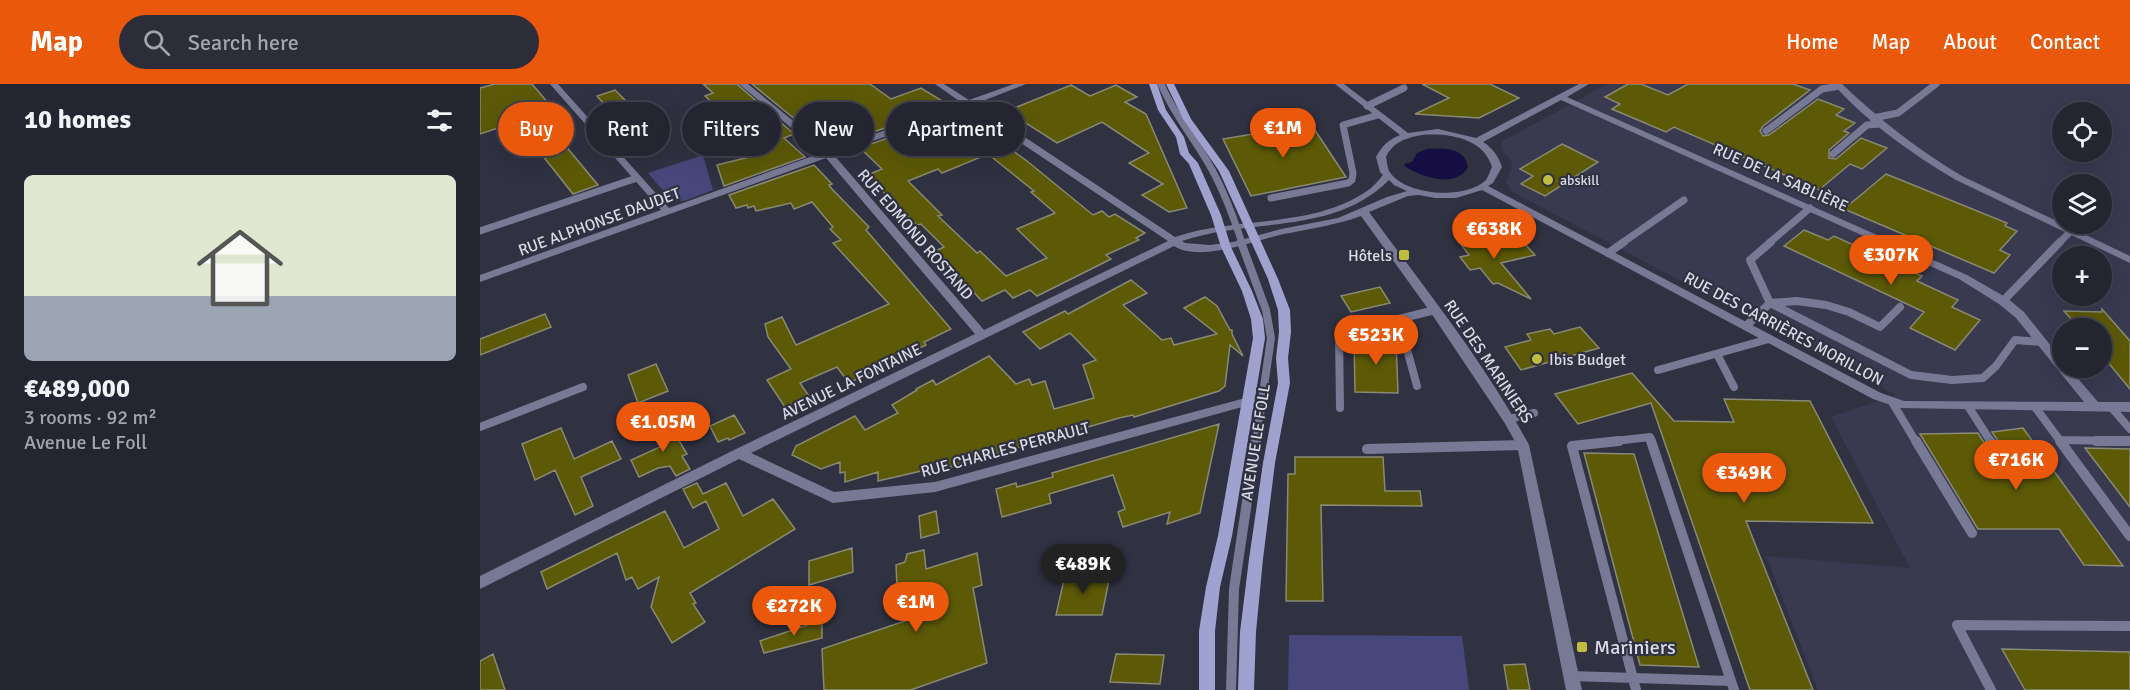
<!DOCTYPE html>
<html lang="en">
<head>
<meta charset="utf-8">
<style>
	:root { --surface:#242531; --page:#2c2d39; --text:#f1f3f6; --muted:#a3a5ab; --line:#41424d; --accent:#ea580c }
	body { margin:0; font-family:Signika,sans-serif; background:var(--page); color:var(--text); height:100vh; display:flex; flex-direction:column; font-size:22px; white-space:nowrap }
	* { box-sizing:border-box; margin:0 }
	p { font-size:20px; color:var(--muted) }
	.icon { flex:none; width:33px; height:33px; fill:none; stroke:currentColor; stroke-width:2; stroke-linecap:round; stroke-linejoin:round }
	.map { position:relative; flex:1; overflow:hidden }
	.sheet { display:flex; flex-direction:column; background:var(--surface); width:480px }
	.sheet>* { flex:none }
	.guide { position:absolute; left:18px; top:18px; width:570px; height:54px; display:flex; gap:12px }
	.controls { position:absolute; left:1572px; top:18px; display:grid; gap:12px }
	.controls a { display:grid; place-items:center; width:60px; height:60px; border-radius:50%; background:var(--surface); box-shadow:0 6px 24px #0002,0 0 0 2px var(--line); font-size:30px }
	.price { position:absolute; translate:-50% -51px; padding:0 14px; border-radius:21px; background:var(--accent); color:#fff; font-size:20px; line-height:39px; filter:drop-shadow(0 2px 3px #0008) }
	.price::after { content:''; position:absolute; left:50%; top:36px; width:18px; height:14px; margin-left:-9px; background:inherit; clip-path:polygon(0 0,100% 0,50% 100%) }
	.price.current { background:#222; color:#fff }
	ul { padding:0; list-style:none }
	li { display:grid; align-content:center; gap:12px; height:318px; padding:0 24px }
	li+li { border-top:2px solid var(--line) }
	li span { display:grid; place-items:center; height:186px; border-radius:9px; color:#555 }
	li>.icon { margin-inline-start:auto }
	span .icon { width:108px; height:108px; fill:#fffc; stroke-width:1 }
	li b { font-size:26px }
	h2 { display:flex; justify-content:space-between; align-items:center; height:72px; padding:0 24px; font-size:26px }
	.tag { padding:0 21px; border-radius:27px; background:var(--surface); box-shadow:0 6px 24px #0002,0 0 0 2px var(--line); font-size:21px; line-height:54px }
	.tag.current { background:var(--accent); color:#fff }
	header { display:flex; align-items:center; gap:36px; box-sizing:border-box; height:84px; padding:0 30px; background:var(--accent); color:#fff }
	header strong { font-size:28px }
	nav { display:flex; gap:33px; margin-inline-start:auto; font-size:21px }
	.search { width:420px; height:54px; background:var(--page); display:flex; align-items:center; gap:15px; box-sizing:border-box; padding:0 21px; border-radius:33px; color:var(--muted); font-size:22px }
	main { display:flex; flex:1; min-height:0 }
	.map>svg:first-child { display:block }
	.built { fill:#393950; fill-rule:evenodd }
	.green { fill:#48477b }
	.water { fill:#160d42 }
	.building { fill:#5c5a06; stroke:#898975; stroke-width:1.5; fill-rule:evenodd }
	.lines { fill:none; stroke-linecap:round; stroke-linejoin:round }
	.lane-far2 { stroke:#787995; stroke-width:7 }
	.lane-far1 { stroke:#787995; stroke-width:8 }
	.lane { stroke:#787995; stroke-width:10 }
	.street { fill:#787995; fill-rule:evenodd }
	.secondary { fill:#9fa1ce; fill-rule:evenodd }
	.poi-dot { fill:#c0be40; stroke:#303141; stroke-width:2 }
	.labels { text-anchor:middle; stroke-width:4.5; stroke-linejoin:round; paint-order:stroke }
	.far-poi-label { font-size:14px; fill:#dadbe6; stroke:#303141; text-anchor:start }
	.street-label { font-size:16px; fill:#dadbe6; stroke:#303141 }
	.poi-label { font-size:16px; fill:#dadbe6; stroke:#303141; text-anchor:end }
	.near-poi-label { font-size:20px; fill:#dadbe6; stroke:#303141; text-anchor:start }
</style>
</head>
<body>
<header>
<strong>Map</strong>
<div class="search"><svg class="icon" aria-label="search" viewBox="0 0 24 24"><circle cx="10" cy="10" r="6"/><path d="M15 15l6 6"/></svg>Search here</div>
<nav><a>Home</a><a>Map</a><a>About</a><a>Contact</a></nav>
</header>
<main>
<section class="sheet">
<h2>10 homes<svg class="icon" aria-label="filters" viewBox="0 0 24 24"><path d="M4 7h16M4 17h16"/><circle cx="9" cy="7" r="2"/><circle cx="15" cy="17" r="2"/></svg></h2>
<ul>
<li><span style="background:linear-gradient(#dfe7d0 65%,#9aa5b1 0)"><svg class="icon" aria-label="home" viewBox="0 0 24 24"><path d="M3 11l9-7 9 7M6 9v11h12V9"/></svg></span><div><b>€489,000</b><p>3 rooms · 92 m²</p><p>Avenue Le Foll</p></div></li>
</ul>
</section>
<div class="map">
<svg width="1650" height="606" viewBox="0 0 1650 606">
	<rect width="100%" height="100%" fill="#303141"/>
	<path class="built" d="M1127,0H1650V606H1338L1286,472L1430,484L1351,333L1416,311L1031,107L1026,98L1032,83L1031,77L1022,66L1021,58ZM1582,28H1622V68H1582ZM1582,100H1622V140H1582ZM1582,172H1622V212H1582ZM1582,244H1622V284H1582Z"/>
	<path class="green" d="M223,71L233,106L204,117L191,116L168,89Z
		M809,551L982,552L989,606H808Z"/>
	<path class="water" d="M947,65C962,64 985,63 988,83C976,105 942,93 926,83L924,80L932,78L937,69Z"/>
	<path class="building" d="M15,0H52L74,26L60,31L118,101L93,110L36,38L0,50V4Z
		M223,0H257L314,50L304,54L325,73L244,102L237,81L265,74L257,66L271,61L260,49L264,48L225,12L233,9Z
		M272,0H390L411,15L441,4L469,21L371,56L368,52L356,57L336,41L327,45Z
		M942,0H1010L1039,14L999,34L935,30L969,14Z
		M1148,0H1161L1188,11L1208,0H1313L1330,6L1283,42L1280,47L1283,52L1289,51L1338,15L1364,25L1356,31L1375,39L1364,47L1369,49L1349,66V74L1356,75L1381,54L1407,64L1382,85L1370,80L1339,106L1194,43L1186,48L1132,25L1140,20L1125,13Z
		M591,1L610,12L636,1L657,13L645,18L666,30L707,124L689,128L662,111L683,100L649,79L669,69L622,38L577,59L527,27Z
		M135,6L150,21L131,28L117,12Z
		M479,28L547,77L613,131L622,127L629,133L635,130L665,149L656,154L659,156L626,171L631,175L557,212L550,206L533,214L525,206L502,217L455,167L464,163L441,140L437,141L424,129L387,91L402,85L380,64ZM508,70L554,107L551,108L575,129L537,145L567,174L526,192L500,167L497,169L458,132L462,131L428,97L458,85L462,89Z
		M831,40L866,93L771,112L743,55Z
		M1082,60L1118,78L1065,112L1041,100L1053,92L1040,85Z
		M334,81L352,100L349,101L352,105L389,143L386,146L471,245L444,258L446,261L369,299L357,283L320,299L333,318L309,329L287,296L311,285L288,253L285,240L302,233L316,261L409,220L353,159L361,156L350,145L353,143L332,118L314,125L311,119L276,127L274,122L268,124L267,121L256,124L249,111Z
		M1406,90L1527,139L1525,142L1537,147L1520,166L1530,171L1514,189L1364,125Z
		M1324,146L1348,156L1354,152L1442,192L1437,197L1478,216L1472,223L1500,236L1475,266L1430,244L1444,228L1304,162Z
		M998,151L1010,165L1043,158L1055,171L1021,179L1051,215L1018,199L1013,200L1000,184L990,186L980,173L989,171L977,155Z
		M651,196L667,209L643,221L682,256L691,254L694,261L737,250L704,224L725,213L737,222L750,246H752V250L763,272L750,261L745,302L739,307L654,333L653,331L639,334L464,385L463,382L398,397V388L365,398V388L360,389V378L341,385L312,371L316,362L375,332L385,346L418,329L412,321L437,306L436,305L453,296L456,301L509,272L536,300L549,295L552,301L565,297L574,325L614,314L603,281L616,276L590,249L560,265L543,248L585,227L588,230Z
		M900,203L910,219L871,228L861,212Z
		M1622,225L1650,257V305L1622,271V244H1599L1584,227L1622,228Z
		M65,230L71,243L0,271V255Z
		M1100,243L1119,264L1041,286L1025,263L1051,256L1047,250L1070,245L1074,250Z
		M874,255L916,256L918,309L875,308Z
		M176,280L188,307L158,319L148,291Z
		M1152,289L1194,337L1254,338L1244,315L1330,317L1393,439L1266,437L1333,606H1270L1171,319L1098,340L1075,310Z
		M254,331L265,349L249,356L248,354L238,358L230,342Z
		M187,337L207,370L202,372L210,385L196,392L190,382L178,384L159,393L151,376L180,363L171,345Z
		M739,340L720,429L687,440L690,428L643,443L638,428L645,425L633,391L569,410L571,419L522,433L516,405L536,399L537,403L573,393L572,389Z
		M81,344L94,375L132,357L141,375L101,393L113,422L95,431L75,386L55,396L42,360Z
		M1543,344L1571,383L1643,482L1604,481L1579,445H1498L1440,350L1498,349L1525,392L1531,395L1537,392V384L1512,348Z
		M1605,364L1650,365V423Z
		M1104,369L1154,370L1219,583L1160,581Z
		M815,373H903L905,407H940L942,422L841,421L843,517H806L808,390H815Z
		M217,399L223,410L246,399L263,432L293,415L315,445L210,509L216,519L213,520L225,538L192,559L171,523L179,493L158,505L152,493L146,496L137,469L67,505L61,488L185,427L204,464L239,445L226,417L213,424L203,405Z
		M456,427L459,449L441,454L439,432Z
		M372,464L373,488L329,501V477Z
		M444,466L446,485L497,469L502,501L493,504L507,579L431,606H344L342,565L425,537L422,501L417,503L416,481L425,478L427,470Z
		M585,491H630L622,531H576Z
		M342,536V554L284,569L280,557Z
		M1522,565L1650,568V606H1545Z
		M13,570L25,606H0V577Z
		M636,570L684,571L680,600L630,598Z
		M1045,580L1050,606H1028L1024,581Z"/>
	<g class="lines">
		<path class="lane-far2" d="M681,0C692,26 707,45 722,69C740,96 752,128 762,159
			M887,22L924,4
			M1393,34L1418,29L1456,0
			M1286,47L1342,5L1359,2
			M1353,70L1387,41L1400,40
			M791,114L868,99L872,96L873,89L863,41L898,31
			M0,147L157,94
			M1142,159L1204,116
			M1289,159L1330,124
			M1579,159L1590,148"/>
		<path class="lane-far1" d="M761,158L786,226L791,254L776,358
			M1291,158L1270,176L1290,219L1431,291L1472,296L1503,294L1516,282L1535,256L1562,258
			M1128,169L1144,158
			M1523,217L1580,158
			M912,237L925,258L937,302
			M1266,242L1290,219L1317,217L1346,221L1369,228L1400,243L1420,223
			M1237,270L1254,303
			M1178,286L1289,255
			M1412,318L1436,358
			M1488,322L1511,358
			M1555,323L1581,358
			M1631,323L1650,345
			M860,324L859,250L955,226
			M1029,335L1054,329
			M0,343L103,303
			M1579,356L1650,357
			M1126,358L1170,353L1172,358"/>
		<path class="lane" d="M1139,357L1092,362L1156,606
			M1171,357L1251,597
			M1436,357L1492,449
			M1510,357L1531,388
			M1580,357L1650,452
			M1616,357H1650
			M887,365L1043,361
			M1091,592L1251,597L1254,606
			M751,606L754,505L776,357
			M1511,606L1477,541L1650,542"/>
		<path class="street" d="M70,0H78L189,124L341,69L259,0H268L349,66L482,19L455,0H464L489,16L534,0H546L495,20L695,153C756,132 831,145 887,107C893,103 898,97 903,91L900,88L896,73C902,62 908,56 920,51L855,0H864L928,49L958,45L996,54L1099,0H1109L1087,13L1487,191L1527,214L1544,228L1582,276V284H1589L1618,318H1650V328L1420,324L1393,315L1002,106L976,114H955L939,111L928,112L889,128C943,202 1006,280 1049,361L1102,606H1086L1037,361L1024,338L951,229L881,132C856,141 830,145 804,150C777,156 720,179 694,162L271,369L354,408L455,398L769,313L775,317L773,320L455,408L353,419L259,375L0,505V492L254,366L495,250L346,74L0,198V191L181,126ZM1081,16L1479,195L1519,220L1536,234L1604,318L1424,317L1401,309L1008,102L1013,99L1022,83C1018,72 1013,64 1003,58ZM487,23L688,157L504,246L354,71ZM942,51C969,49 1003,54 1012,83C1010,87 1008,93 1006,96C986,116 924,112 909,87C907,83 907,77 906,73C913,58 926,54 942,51ZM909,96L914,101L927,107L907,113L858,134L801,145L753,158L730,161L705,159L702,157C771,133 853,152 909,96Z
			M1353,0H1362C1399,35 1438,66 1482,92L1650,172V179L1476,96C1432,70 1387,38 1353,0Z"/>
		<path class="secondary" d="M669,0H677L686,26L704,53L709,69L718,79L741,131L751,163L772,207L783,235L785,254L752,452L740,503L735,547V606H719V547L726,503L738,452L773,254L771,235L762,207L741,163L731,131L709,80L700,70L696,53L678,26Z
			M686,0H694L711,35L749,87L798,195L810,226L811,248L808,274L810,299L795,379L783,475L776,548L774,606H758L760,548L769,475L783,379L798,299L796,274L799,248L798,226L788,195L739,87L703,35Z"/>
	</g>
	<g class="poi-dot">
		<circle cx="1068" cy="96" r="6"/>
		<rect x="918" y="165" width="12" height="12" rx="3"/>
		<circle cx="1057" cy="275" r="6"/>
		<rect x="1096" y="557" width="12" height="12" rx="3"/>
	</g>
	<g class="labels">
		<g class="far-poi-label">
			<text x="1080" y="101">abskill</text>
		</g>
		<g class="street-label">
			<text transform="translate(1301 93) rotate(24)" y="6">RUE DE LA SABLIÈRE</text>
			<text transform="translate(119 137) rotate(-20)" y="6">RUE ALPHONSE DAUDET</text>
			<text transform="translate(436 150) rotate(49)" y="6">RUE EDMOND ROSTAND</text>
			<text transform="translate(1304 244) rotate(28)" y="6">RUE DES CARRIÈRES MORILLON</text>
			<text transform="translate(1009 277) rotate(56)" y="6">RUE DES MARINIERS</text>
			<text transform="translate(371 297) rotate(-26)" y="6">AVENUE LA FONTAINE</text>
			<text transform="translate(775 358) rotate(-81)" y="6">AVENUE LE FOLL</text>
			<text transform="translate(525 365) rotate(-15)" y="6">RUE CHARLES PERRAULT</text>
		</g>
		<g class="poi-label">
			<text x="912" y="177">Hôtels</text>
			<text x="1069" y="281" text-anchor="start">Ibis Budget</text>
		</g>
		<g class="near-poi-label">
			<text x="1114" y="570">Mariniers</text>
		</g>
	</g>
</svg>
<div class="controls">
<a><svg class="icon" aria-label="locate" viewBox="0 0 24 24"><circle cx="12" cy="12" r="6"/><path d="M12 2v4M12 18v4M2 12h4M18 12h4"/></svg></a>
<a><svg class="icon" aria-label="layers" viewBox="0 0 24 24"><path d="M12 4l9 5-9 5-9-5zM3 14l9 5 9-5"/></svg></a>
<a>+</a>
<a>−</a>
</div>
<b class="price" style="left:803px;top:75px">€1M</b>
<b class="price" style="left:1014px;top:176px">€638K</b>
<b class="price" style="left:1411px;top:202px">€307K</b>
<b class="price" style="left:896px;top:282px">€523K</b>
<b class="price" style="left:183px;top:369px">€1.05M</b>
<b class="price" style="left:1536px;top:407px">€716K</b>
<b class="price" style="left:1264px;top:420px">€349K</b>
<b class="price current" style="left:603px;top:511px">€489K</b>
<b class="price" style="left:436px;top:549px">€1M</b>
<b class="price" style="left:314px;top:553px">€272K</b>
<div class="guide">
<a class="tag current">Buy</a>
<a class="tag">Rent</a>
<a class="tag">Filters</a>
<a class="tag">New</a>
<a class="tag">Apartment</a>
</div>
</div>
</main>
</body>
</html>
